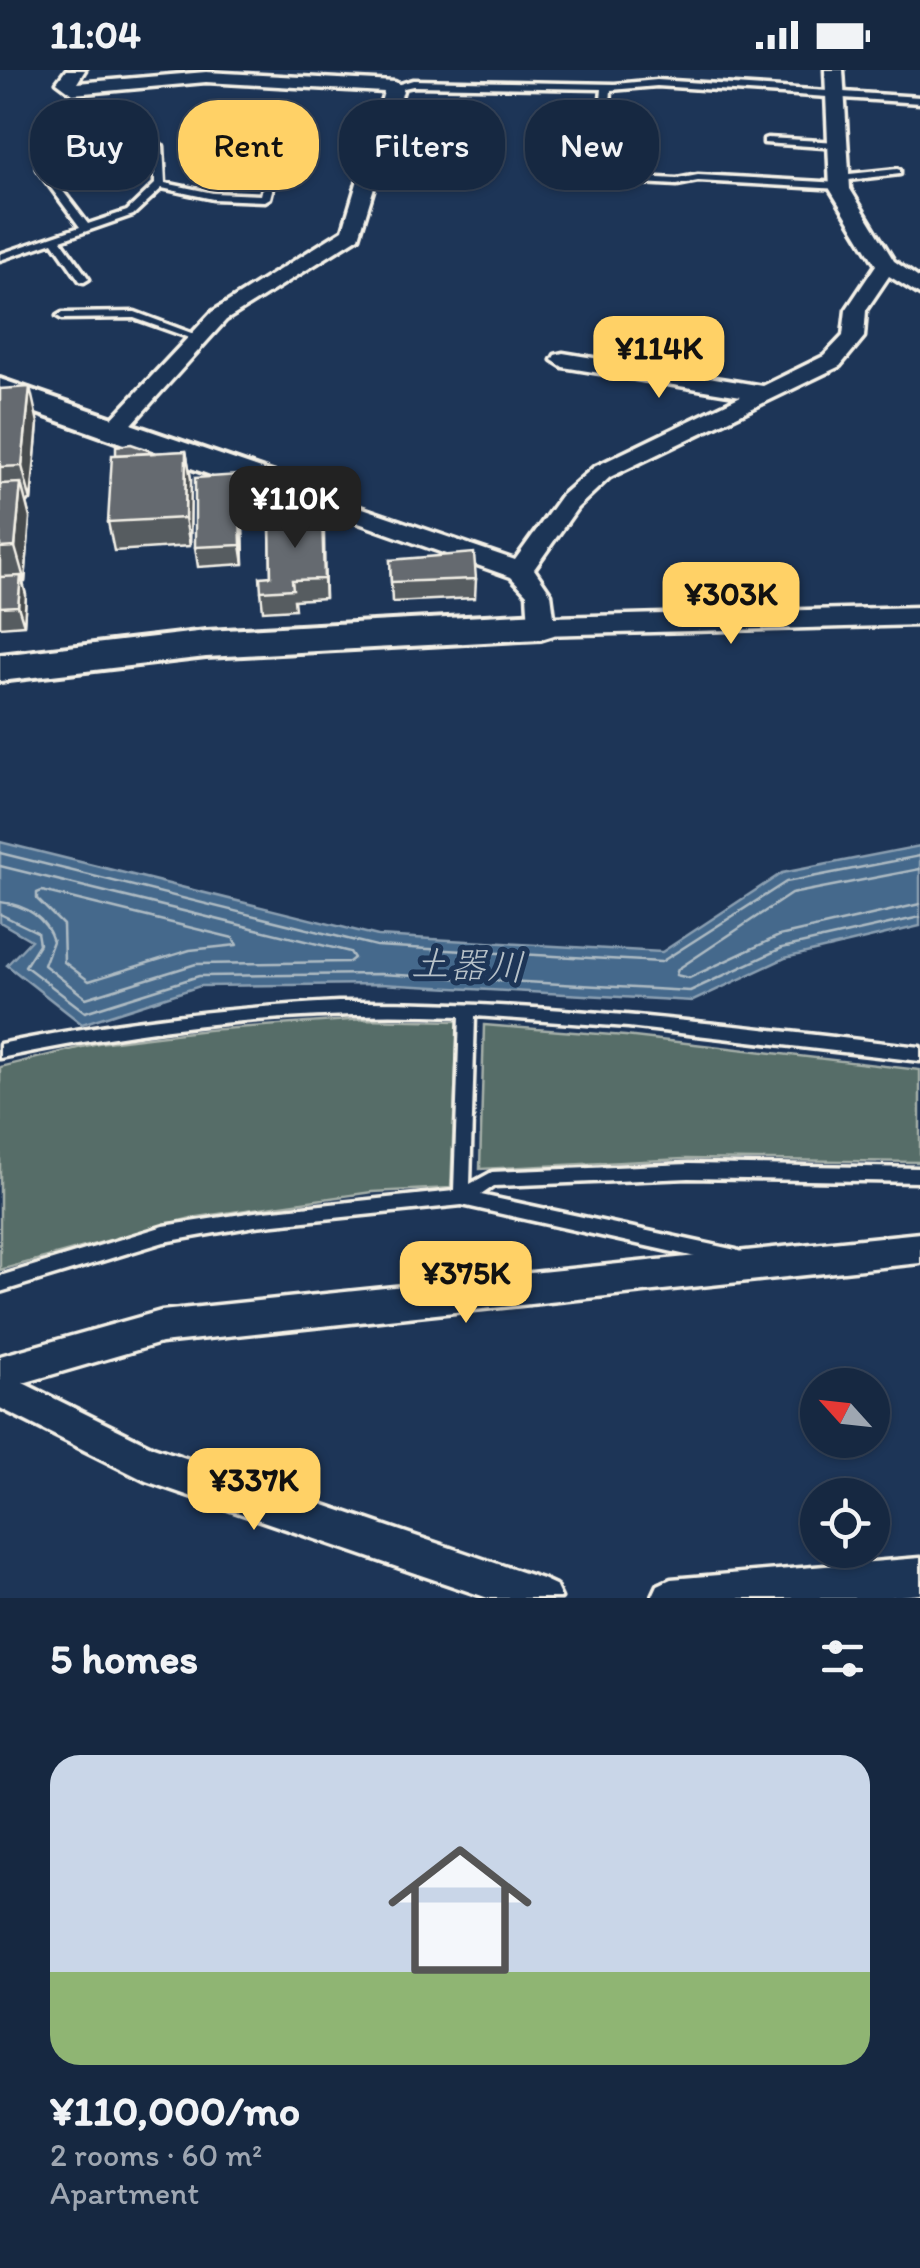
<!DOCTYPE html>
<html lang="en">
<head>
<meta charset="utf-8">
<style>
	:root { --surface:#162841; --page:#23344c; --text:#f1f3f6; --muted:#9ea6b1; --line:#35445a; --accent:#ffd166 }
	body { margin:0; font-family:Itim,"Klee One",sans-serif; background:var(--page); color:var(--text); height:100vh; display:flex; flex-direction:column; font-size:38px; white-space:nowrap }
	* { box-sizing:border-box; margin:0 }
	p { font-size:32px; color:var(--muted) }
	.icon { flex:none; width:55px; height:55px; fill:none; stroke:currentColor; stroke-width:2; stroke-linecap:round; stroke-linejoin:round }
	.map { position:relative; height:1528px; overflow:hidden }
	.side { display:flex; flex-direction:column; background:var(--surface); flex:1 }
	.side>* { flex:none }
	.top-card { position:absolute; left:30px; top:30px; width:860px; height:90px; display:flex; gap:20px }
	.needle { width:65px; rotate:297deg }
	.controls { position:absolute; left:800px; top:1298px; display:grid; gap:20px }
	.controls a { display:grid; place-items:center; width:90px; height:90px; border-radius:50%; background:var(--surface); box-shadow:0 2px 8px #0004,0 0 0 2px var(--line); font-size:50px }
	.price { position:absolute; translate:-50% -85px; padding:0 22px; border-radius:20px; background:var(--accent); color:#111; font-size:32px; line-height:65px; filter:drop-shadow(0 2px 5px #0008) }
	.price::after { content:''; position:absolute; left:50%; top:60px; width:30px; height:22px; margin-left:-15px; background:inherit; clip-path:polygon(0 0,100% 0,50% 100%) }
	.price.selected { background:#222; color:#fff }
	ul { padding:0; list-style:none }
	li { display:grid; align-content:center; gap:20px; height:530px; padding:0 50px }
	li+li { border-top:2px solid var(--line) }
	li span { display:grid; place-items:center; height:310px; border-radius:30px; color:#555 }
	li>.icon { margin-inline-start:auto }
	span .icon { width:180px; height:180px; fill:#fffc; stroke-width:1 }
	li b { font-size:42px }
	h2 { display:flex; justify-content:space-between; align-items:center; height:120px; padding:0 50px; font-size:42px }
	.chip { padding:0 35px; border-radius:40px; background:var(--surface); box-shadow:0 2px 8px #0004,0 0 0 2px var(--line); font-size:35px; line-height:90px }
	.chip.selected { background:var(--accent); color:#111 }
	.status { display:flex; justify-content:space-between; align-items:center; height:70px; padding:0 50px; background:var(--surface); direction:ltr }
	.status svg { height:28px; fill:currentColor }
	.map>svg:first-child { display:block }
	.green { fill:#566d68; stroke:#a5afa8; stroke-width:2.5 }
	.water { fill:#45698c; stroke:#8b9fb1; stroke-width:2.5 }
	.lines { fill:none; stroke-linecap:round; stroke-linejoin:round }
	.shore { stroke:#aebbc3; stroke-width:2.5 }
	.lane-casing { stroke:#f4f1e8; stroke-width:7 }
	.street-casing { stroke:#f4f1e8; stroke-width:7 }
	.secondary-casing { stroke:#f4f1e8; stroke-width:8 }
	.lane { fill:#1d3557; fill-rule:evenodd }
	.street { fill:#1d3557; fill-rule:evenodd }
	.secondary { fill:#1d3557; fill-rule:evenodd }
	.wall { fill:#575c60; stroke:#f4f1e8; stroke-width:2.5 }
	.shaded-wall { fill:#474b4e; stroke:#f4f1e8; stroke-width:2.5 }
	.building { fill:#656b70; stroke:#f4f1e8; stroke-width:2.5 }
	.labels { text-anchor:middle; stroke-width:10; stroke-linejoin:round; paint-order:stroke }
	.water-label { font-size:38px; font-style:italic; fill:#b7c1c8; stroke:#1d3557 }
</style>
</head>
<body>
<div class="status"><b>11:04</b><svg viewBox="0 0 49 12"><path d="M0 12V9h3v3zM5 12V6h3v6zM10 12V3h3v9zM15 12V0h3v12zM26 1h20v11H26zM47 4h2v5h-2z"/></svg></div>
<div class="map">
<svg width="920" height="1528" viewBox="0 0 920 1528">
	<rect width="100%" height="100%" fill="#1d3557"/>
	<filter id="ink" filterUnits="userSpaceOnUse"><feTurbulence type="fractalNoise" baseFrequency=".01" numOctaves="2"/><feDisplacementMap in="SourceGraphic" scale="20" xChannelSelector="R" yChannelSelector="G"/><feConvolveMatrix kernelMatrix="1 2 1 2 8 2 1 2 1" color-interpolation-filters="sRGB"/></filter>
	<g filter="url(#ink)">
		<path class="green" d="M364,949L458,951L451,1118L372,1122L191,1148L0,1200V997L98,973L207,960Z
			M484,955L625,966L920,1000V1092L684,1089L480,1099Z"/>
		<path class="water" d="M0,772L378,866L662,882L782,803L920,776V856L785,888L693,931L380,914L200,916L82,954L7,895L31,870L0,852Z"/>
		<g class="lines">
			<path class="shore" d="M0,783L376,876L661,892L786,812L920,786
				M0,796L350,882L354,888L349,892L196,894L86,928L44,895L53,871C45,846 25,835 0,832
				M920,799L791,824L678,899L676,905L689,908L779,866L920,834
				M42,821L233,868L237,875L190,880L89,911L64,892L63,855L37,829V823Z
				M0,844L37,862L39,874L25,896L85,942L199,906L380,904L690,921L782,878L920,847"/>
			<g class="lane-casing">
				<path id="lane" d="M413,10L615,14L657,10L920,27V33L657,16L611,20L608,63L603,66L598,63L602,19L413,16L395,20L390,17Z
					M767,68L839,72L844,75L839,78L764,73V69Z
					M155,74L163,76L165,113L213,123L261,125L271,86L279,84L281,86L270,128L265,131L213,129L162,118L133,145L61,170L89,209L84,212L80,211L53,172L0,190V184L80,157L37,99V95H43L88,154L127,141L155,114Z
					M897,99L900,100V104L840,111L835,108L840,105Z
					M698,105L840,113L845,116L840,119L698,111L677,115L622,112L617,109L622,106L677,109Z
					M135,242L202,267L197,270L193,269L134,248L62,249L57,246L62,243Z
					M338,932C534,930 726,955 920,977V991L628,957L475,946L470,1114L492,1102L689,1094L920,1098V1112L689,1108L494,1116L481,1125L736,1180L742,1183L744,1188L742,1193L736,1196L462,1135L255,1156L164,1172L0,1222V1206L164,1156L255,1142L454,1121L460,946C305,939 152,956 0,988V974C112,951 224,938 338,932Z"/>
			</g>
			<g class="street-casing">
				<path id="street" d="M66,0H85L77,13L206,2L395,12L404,17L359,167L226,250L124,363H108L105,358L108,353L212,242L343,160L384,22L206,12L73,24L57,12Z
					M825,0H843L850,119L894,191L920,209V225L889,206L866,240L864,267L840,296L610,407L577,438L534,499L551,524L554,547L920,537V555L541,565L529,556L527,524L511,507L305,434L301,429L305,424L313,421L515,490L561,426L594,397L741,326L563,297L552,290L555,285L563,283L763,316L824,286L843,266L846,240L876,195L830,119Z
					M920,1163V1193L161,1273L23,1313L153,1377L542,1509L555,1515L561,1528H488L146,1411L0,1338V1286L161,1241Z
					M920,1488V1524L880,1528H652L658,1515L671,1509Z"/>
			</g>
			<g class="secondary-casing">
				<path id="secondary" d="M0,309L325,421L330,429L325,437L313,440L301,437L0,330Z
					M541,543L554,547L559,556L554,565L541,569L206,587L0,611V585L206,561Z"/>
			</g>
			<use href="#lane" class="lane"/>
			<use href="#street" class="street"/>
			<use href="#secondary" class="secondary"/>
		</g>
		<path class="wall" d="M0,319L38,353L31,431L26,432L30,448L25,512H23L26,525L24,555L0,557Z
			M186,381L191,409L190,476L114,481L108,452L157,383Z
			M242,425L244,494L198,497L195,477Z
			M309,436L310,445H322L325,528L294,530L295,539L263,541L261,521L271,506L270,459H269L268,449Z
			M390,490L476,509L475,528L392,532Z"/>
		<path class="shaded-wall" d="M30,317L38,353L31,431L22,396Z
			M186,381L191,409L190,476L185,448Z
			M239,405L242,425L244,494L241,475Z
			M21,413L30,448L25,512L15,477Z
			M322,445L324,464L325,528L324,509Z
			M21,506L26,525L24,555L18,536Z"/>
		<path class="building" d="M30,317L22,396L0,397V319Z
			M131,374L157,383L116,385V376Z
			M186,381L185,448L108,452L112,385Z
			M239,405L241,475L195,477V408Z
			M21,413L15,477L0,478V414Z
			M269,422L309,436L301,445L270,447V449H268Z
			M322,445L324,509L292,510L293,519L261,521L260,507L271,506L270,447Z
			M474,483L476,509L391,512L390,490Z
			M21,506L18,536L0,537V507Z"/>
	</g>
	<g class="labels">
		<g class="water-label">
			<text transform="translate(468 895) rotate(2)" y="13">土器川</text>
		</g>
	</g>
</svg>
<div class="controls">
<a><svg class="needle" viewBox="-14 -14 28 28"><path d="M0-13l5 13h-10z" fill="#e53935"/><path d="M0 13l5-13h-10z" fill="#9ea6b1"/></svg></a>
<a><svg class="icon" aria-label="locate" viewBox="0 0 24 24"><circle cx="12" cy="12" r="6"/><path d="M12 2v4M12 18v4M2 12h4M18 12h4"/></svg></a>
</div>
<b class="price" style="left:659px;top:331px">¥114K</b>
<b class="price selected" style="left:295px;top:481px">¥110K</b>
<b class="price" style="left:731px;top:577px">¥303K</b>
<b class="price" style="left:466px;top:1256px">¥375K</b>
<b class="price" style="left:254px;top:1463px">¥337K</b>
<div class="top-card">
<a class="chip">Buy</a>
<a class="chip selected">Rent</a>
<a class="chip">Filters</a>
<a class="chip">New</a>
</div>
</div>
<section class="side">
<h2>5 homes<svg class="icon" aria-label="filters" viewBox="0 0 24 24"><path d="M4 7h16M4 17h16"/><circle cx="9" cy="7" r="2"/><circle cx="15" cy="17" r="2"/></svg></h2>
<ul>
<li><span style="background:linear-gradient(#c9d6e8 70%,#8fb573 0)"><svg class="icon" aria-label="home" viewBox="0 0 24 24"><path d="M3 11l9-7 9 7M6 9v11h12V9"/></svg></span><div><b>¥110,000/mo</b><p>2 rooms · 60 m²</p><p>Apartment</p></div></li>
</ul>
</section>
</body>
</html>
